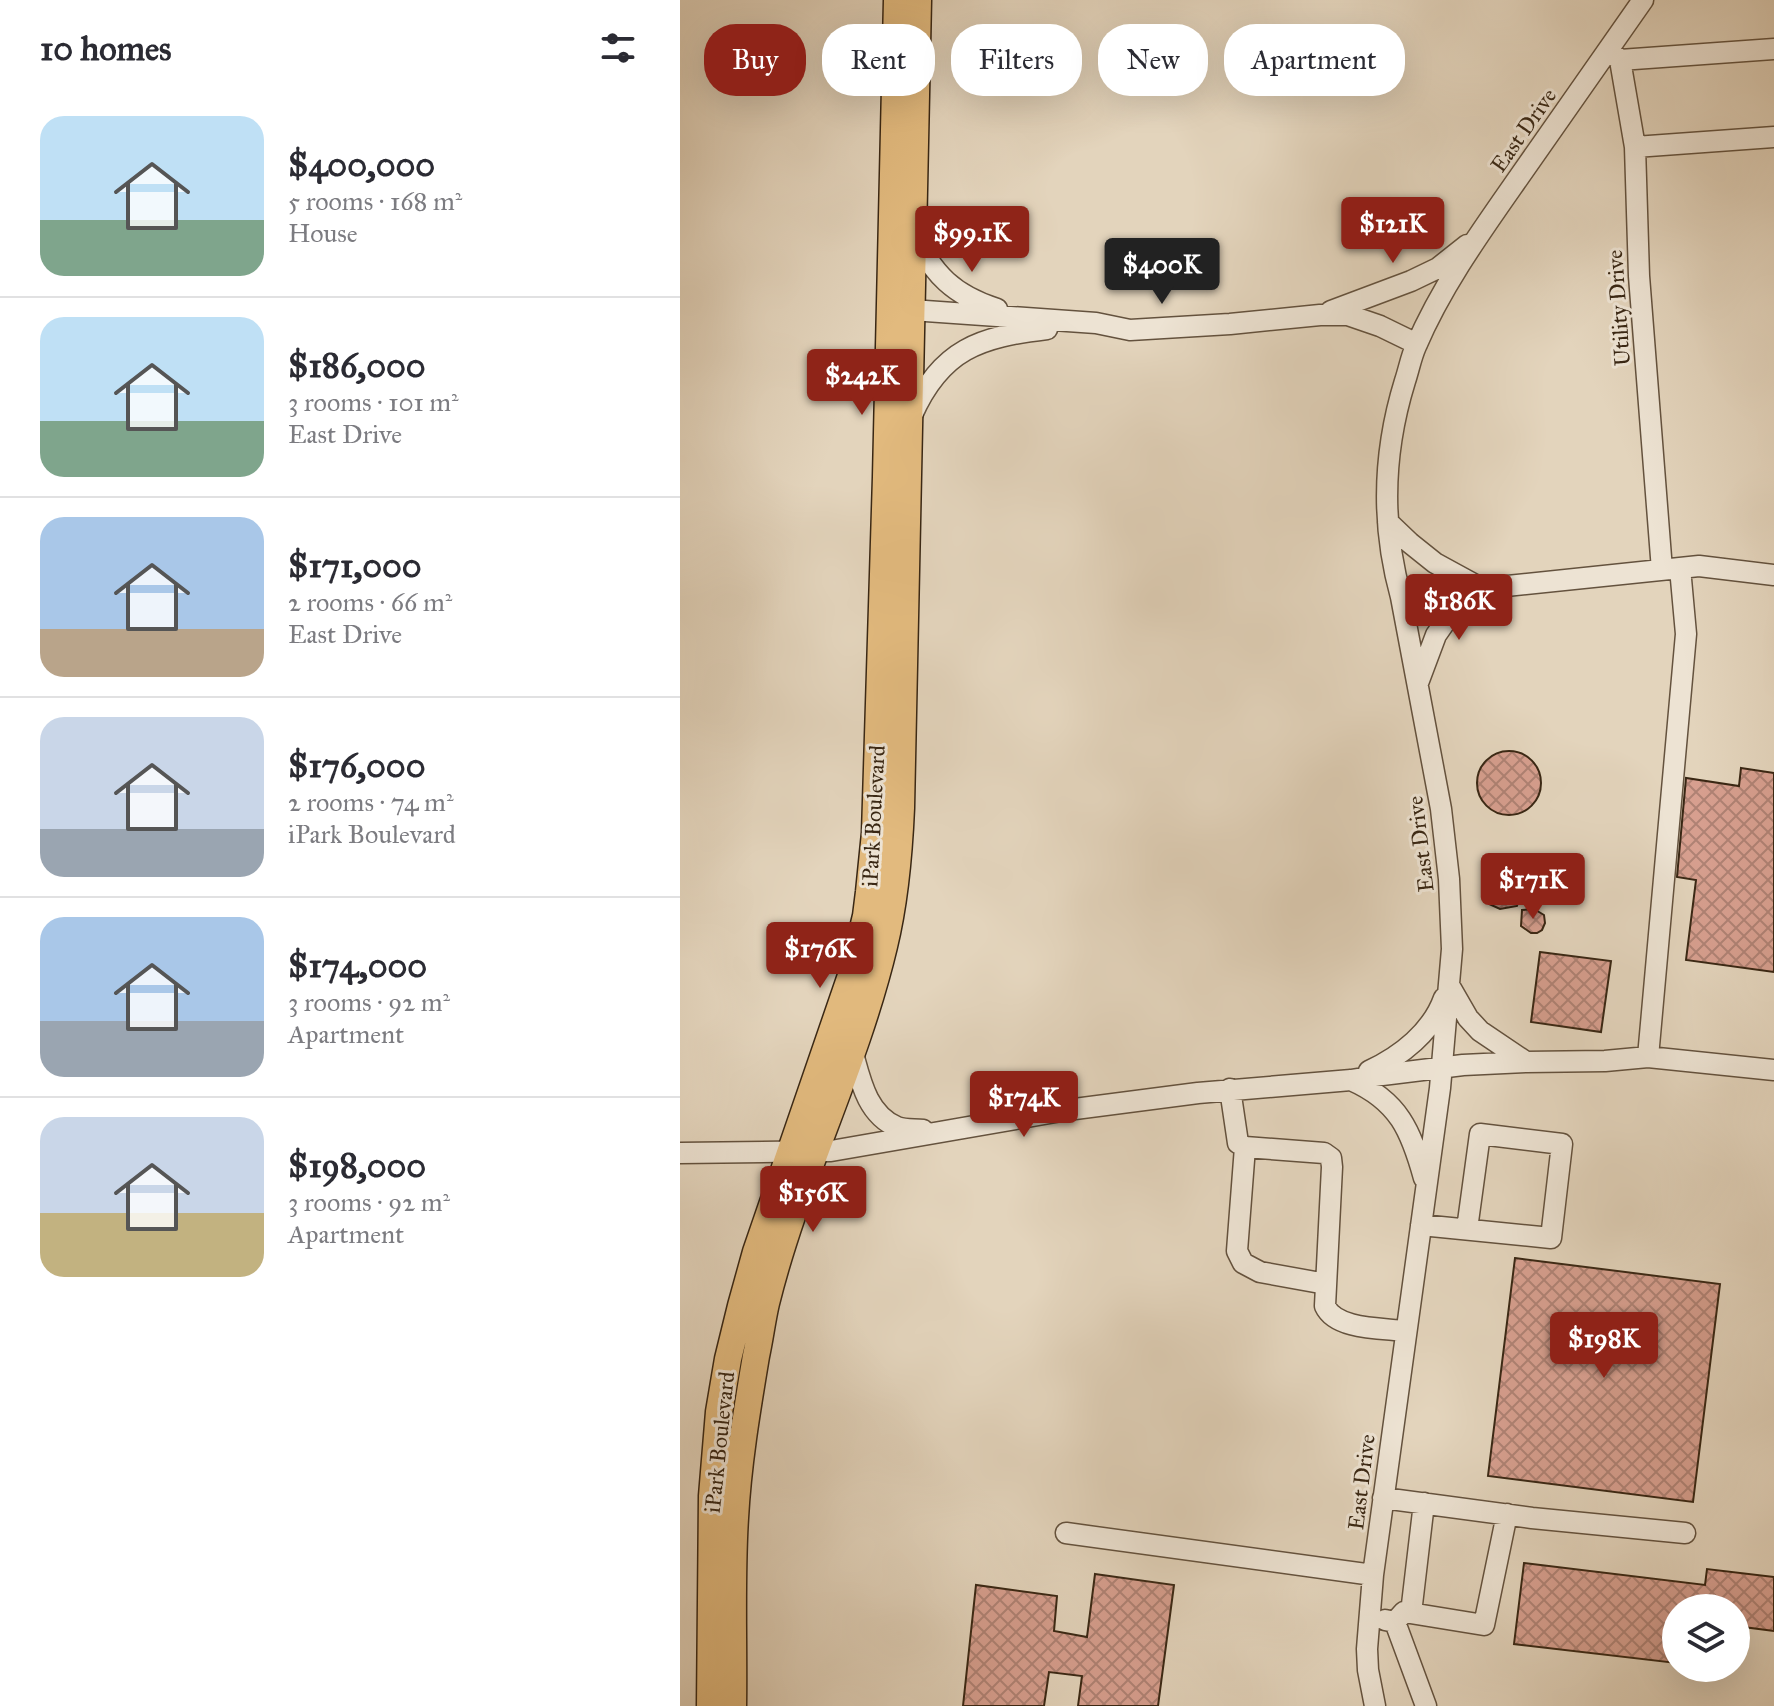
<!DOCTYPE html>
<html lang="en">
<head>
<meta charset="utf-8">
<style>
	:root { --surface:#fff; --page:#f2f2f3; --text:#2b2b33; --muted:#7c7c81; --line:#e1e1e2; --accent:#8f2418 }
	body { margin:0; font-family:"IM FELL Great Primer",serif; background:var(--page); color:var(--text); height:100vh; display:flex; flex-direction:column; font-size:30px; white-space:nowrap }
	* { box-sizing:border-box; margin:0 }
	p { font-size:26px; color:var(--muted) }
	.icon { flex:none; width:44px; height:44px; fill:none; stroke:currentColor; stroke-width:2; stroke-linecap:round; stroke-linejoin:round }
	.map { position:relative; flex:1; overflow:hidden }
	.panel { display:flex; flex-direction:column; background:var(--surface); width:680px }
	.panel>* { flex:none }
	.top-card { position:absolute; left:24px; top:24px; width:760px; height:72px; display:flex; gap:16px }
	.tools { position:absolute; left:982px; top:1594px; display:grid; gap:16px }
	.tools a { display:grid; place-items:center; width:88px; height:88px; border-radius:50%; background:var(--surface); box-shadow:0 8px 32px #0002; font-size:40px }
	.price { position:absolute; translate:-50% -68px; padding:0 18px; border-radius:8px; background:var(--accent); color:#fff; font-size:26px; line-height:52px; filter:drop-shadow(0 2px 4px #0008) }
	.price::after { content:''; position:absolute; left:50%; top:48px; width:24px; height:18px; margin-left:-12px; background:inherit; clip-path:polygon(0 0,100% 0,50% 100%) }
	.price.selected { background:#222; color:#fff }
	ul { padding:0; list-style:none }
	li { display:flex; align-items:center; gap:24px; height:200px; padding:0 40px }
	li+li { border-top:2px solid var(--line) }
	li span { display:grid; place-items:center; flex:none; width:224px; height:160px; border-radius:24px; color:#555 }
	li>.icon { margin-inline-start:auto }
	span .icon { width:96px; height:96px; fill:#fffc; stroke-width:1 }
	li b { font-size:34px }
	h2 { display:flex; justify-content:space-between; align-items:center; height:96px; padding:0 40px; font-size:34px }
	.chip { padding:0 28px; border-radius:32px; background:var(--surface); box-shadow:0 8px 32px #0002; font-size:28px; line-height:72px }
	.chip.selected { background:var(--accent); color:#fff }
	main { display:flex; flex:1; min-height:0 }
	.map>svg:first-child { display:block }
	.building { fill:url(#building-cross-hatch); stroke:#392714; stroke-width:2 }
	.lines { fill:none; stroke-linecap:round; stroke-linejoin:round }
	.minor-casing { stroke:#64523e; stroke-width:23 }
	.major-casing { stroke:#392714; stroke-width:29 }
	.minor { stroke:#ede3d3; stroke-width:20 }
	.major { stroke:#e2ba7e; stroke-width:26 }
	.labels { text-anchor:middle; stroke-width:6; stroke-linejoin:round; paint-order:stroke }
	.street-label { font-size:22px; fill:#392714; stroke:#ede3d3 }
</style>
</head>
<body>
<main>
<section class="panel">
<h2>10 homes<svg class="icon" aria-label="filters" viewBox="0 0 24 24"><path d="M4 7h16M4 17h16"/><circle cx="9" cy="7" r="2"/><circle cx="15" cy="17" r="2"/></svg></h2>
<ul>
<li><span style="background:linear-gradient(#bfe0f5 65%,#7fa58c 0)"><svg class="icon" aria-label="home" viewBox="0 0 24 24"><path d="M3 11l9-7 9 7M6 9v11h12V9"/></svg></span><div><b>$400,000</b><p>5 rooms · 168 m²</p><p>House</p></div></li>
<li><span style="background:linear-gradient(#bfe0f5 65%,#7fa58c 0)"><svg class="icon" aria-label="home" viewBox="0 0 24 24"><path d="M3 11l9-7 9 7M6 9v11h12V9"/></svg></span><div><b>$186,000</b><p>3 rooms · 101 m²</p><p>East Drive</p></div></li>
<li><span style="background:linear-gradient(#a9c7e8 70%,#b9a48a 0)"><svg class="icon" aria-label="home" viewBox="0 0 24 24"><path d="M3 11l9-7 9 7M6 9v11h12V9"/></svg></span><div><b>$171,000</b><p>2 rooms · 66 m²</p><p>East Drive</p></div></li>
<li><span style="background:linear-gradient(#c9d6e8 70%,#9aa5b1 0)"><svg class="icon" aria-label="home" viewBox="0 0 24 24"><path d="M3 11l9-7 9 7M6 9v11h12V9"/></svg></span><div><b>$176,000</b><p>2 rooms · 74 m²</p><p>iPark Boulevard</p></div></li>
<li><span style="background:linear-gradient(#a9c7e8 65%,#9aa5b1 0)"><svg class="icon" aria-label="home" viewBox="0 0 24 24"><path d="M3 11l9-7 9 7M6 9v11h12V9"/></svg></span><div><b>$174,000</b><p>3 rooms · 92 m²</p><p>Apartment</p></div></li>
<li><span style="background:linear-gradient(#c9d6e8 60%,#c2b280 0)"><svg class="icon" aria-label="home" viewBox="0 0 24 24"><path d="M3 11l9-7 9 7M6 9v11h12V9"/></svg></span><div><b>$198,000</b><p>3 rooms · 92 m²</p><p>Apartment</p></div></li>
</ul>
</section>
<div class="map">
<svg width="1094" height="1706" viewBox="0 0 1094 1706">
	<defs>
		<pattern id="building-cross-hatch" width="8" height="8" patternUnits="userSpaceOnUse" patternTransform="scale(2)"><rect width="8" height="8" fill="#d79f8f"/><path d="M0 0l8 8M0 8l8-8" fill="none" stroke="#af8274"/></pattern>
	</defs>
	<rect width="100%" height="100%" fill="#e3d4bc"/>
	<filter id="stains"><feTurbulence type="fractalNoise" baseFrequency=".0025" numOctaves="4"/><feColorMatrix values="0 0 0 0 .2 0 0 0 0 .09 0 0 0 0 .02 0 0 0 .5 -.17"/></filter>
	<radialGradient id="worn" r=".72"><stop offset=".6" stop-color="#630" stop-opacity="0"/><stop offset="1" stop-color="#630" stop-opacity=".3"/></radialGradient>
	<path class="building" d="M797 783a32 32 0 1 1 64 0a32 32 0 1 1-64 0Z
		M1061,768L1094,773V972L1006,960L1016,880L997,877L1006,778L1059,786Z
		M819,874L831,876L839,884L840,895L837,906L820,909L809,904L806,898V886L809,881Z
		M854,909L864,915L865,923L862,930L857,933H851L841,926L842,910Z
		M860,952L931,961L921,1032L851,1022Z
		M835,1258L1040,1284L1013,1502L808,1476Z
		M844,1563L1025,1585L1027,1569L1094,1577V1631L1056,1626V1608H996V1663L834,1644Z
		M415,1574L494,1585L478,1706H398L402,1676L369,1672L364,1706H283L296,1585L377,1596L374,1631L407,1637Z"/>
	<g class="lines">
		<g class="minor-casing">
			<path id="minor" d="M928,50L940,60L955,147L959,276L982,570
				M940,60L1094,49
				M955,147L1094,137
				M234,234C253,275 274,295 317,309
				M217,309L416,323L450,330L550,324L640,315H668L700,326L737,344
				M651,311L731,281L758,268L787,245
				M232,415C261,349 300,337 367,329
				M708,522L730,543L755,563L799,587L772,612L756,635L738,683
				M721,597L1019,566L1094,575
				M769,985L788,1018L800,1031L846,1062
				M172,1050C180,1078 186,1114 217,1127C224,1130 235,1129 243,1130
				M968,1057L1006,634L1000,568
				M689,1071C721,1056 752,1032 764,998
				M671,1080C719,1101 731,1131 744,1178
				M550,1089L558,1143L565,1147L644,1153L651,1158L652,1167L645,1306C656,1330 702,1328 725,1331
				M565,1147L557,1251L563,1263L580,1272L646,1284
				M0,1153L151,1151L387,1110L518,1093L671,1080L702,1075L783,1065L846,1062L925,1061L968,1057L1094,1070
				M741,1225L871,1238L882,1144L800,1134L787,1229
				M703,1498L852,1518L1005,1533
				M386,1533L693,1575
				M731,1613L744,1503
				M705,1620L715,1622L746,1706
				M715,1622L724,1612L804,1625L827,1514
				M695,1706L688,1670L687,1649L693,1575L760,1088L772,949L769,879L761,809L721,597C701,525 703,452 725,381C729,369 731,357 736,346C763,283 805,226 844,170C884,113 923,57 963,0"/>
		</g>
		<g class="major-casing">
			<path id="major" d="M30,1706L32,1496L39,1412L48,1359L61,1306L76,1252L173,970L186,916L189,892L195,833L206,477L217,0
				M53,1706C54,1644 51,1580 55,1518C58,1463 67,1410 76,1356C80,1338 82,1320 86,1303C116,1181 175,1068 204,946C215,901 219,855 221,808L238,0"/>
		</g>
		<use href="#minor" class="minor"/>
		<use href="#major" class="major"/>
	</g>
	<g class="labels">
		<g class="street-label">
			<text transform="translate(843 130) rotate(-55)" y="8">East Drive</text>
			<text transform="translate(938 308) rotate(-94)" y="8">Utility Drive</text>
			<text transform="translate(193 816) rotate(-87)" y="8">iPark Boulevard</text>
			<text transform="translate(740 844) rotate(-97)" y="8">East Drive</text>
			<text transform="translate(39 1442) rotate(-84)" y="8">iPark Boulevard</text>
			<text transform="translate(681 1482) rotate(-83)" y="8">East Drive</text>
		</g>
	</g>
	<rect width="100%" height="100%" filter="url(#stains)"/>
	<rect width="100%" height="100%" fill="url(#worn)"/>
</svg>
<div class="tools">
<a><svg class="icon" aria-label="layers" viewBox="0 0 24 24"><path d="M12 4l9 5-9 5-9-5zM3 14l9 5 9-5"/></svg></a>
</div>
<b class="price" style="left:713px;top:265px">$121K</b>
<b class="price" style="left:292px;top:274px">$99.1K</b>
<b class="price selected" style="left:482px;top:306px">$400K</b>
<b class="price" style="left:182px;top:417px">$242K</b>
<b class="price" style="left:779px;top:642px">$186K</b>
<b class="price" style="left:853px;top:921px">$171K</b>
<b class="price" style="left:140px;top:990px">$176K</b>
<b class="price" style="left:344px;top:1139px">$174K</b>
<b class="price" style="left:133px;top:1234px">$156K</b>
<b class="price" style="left:924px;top:1380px">$198K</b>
<div class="top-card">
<a class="chip selected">Buy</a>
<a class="chip">Rent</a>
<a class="chip">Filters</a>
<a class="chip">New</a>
<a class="chip">Apartment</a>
</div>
</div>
</main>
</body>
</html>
